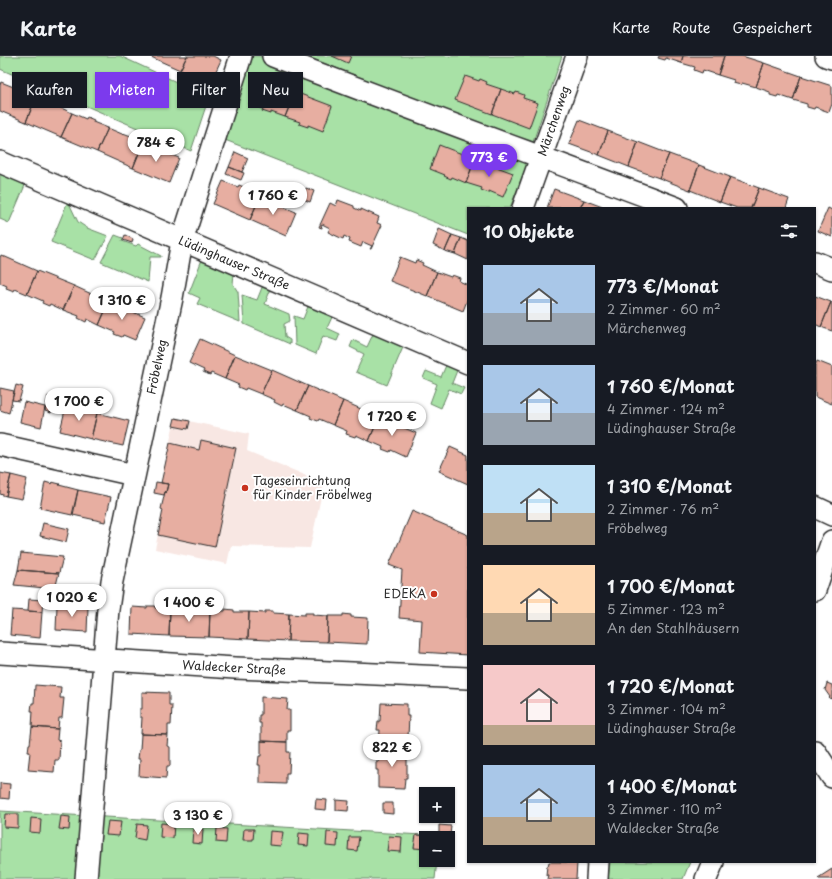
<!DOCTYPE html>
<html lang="de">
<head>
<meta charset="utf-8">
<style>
	:root { --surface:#171b24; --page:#20242c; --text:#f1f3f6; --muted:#9ea1a6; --line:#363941; --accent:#7c3aed }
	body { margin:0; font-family:"Playpen Sans",sans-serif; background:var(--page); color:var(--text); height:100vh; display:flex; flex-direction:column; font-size:15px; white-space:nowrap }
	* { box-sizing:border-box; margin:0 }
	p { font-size:13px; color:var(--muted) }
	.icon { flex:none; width:22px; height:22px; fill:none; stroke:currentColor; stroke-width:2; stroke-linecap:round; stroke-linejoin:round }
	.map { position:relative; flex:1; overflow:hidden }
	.drawer { position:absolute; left:467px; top:151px; width:349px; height:656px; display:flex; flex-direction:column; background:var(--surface); border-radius:0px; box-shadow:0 1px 3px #0004 }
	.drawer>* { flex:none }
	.guide { position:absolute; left:12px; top:16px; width:380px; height:36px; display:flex; gap:8px }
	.buttons { position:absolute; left:419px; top:731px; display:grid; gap:8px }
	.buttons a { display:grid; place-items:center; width:36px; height:36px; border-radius:0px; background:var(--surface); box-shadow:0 1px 3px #0004; font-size:20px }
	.price { position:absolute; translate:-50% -34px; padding:0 9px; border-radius:14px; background:#fff; color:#222; font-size:13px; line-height:26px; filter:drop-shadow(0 1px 2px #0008) }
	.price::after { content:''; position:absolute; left:50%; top:24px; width:12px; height:9px; margin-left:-6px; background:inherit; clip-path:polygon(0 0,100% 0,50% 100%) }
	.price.on { background:var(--accent); color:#fff }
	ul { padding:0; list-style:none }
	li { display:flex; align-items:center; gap:12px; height:100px; padding:0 16px }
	li span { display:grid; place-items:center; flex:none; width:112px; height:80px; border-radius:0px; color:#555 }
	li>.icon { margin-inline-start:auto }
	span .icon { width:48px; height:48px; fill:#fffc; stroke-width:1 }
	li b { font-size:17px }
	h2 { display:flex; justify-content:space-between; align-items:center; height:48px; padding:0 16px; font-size:17px }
	.chip { padding:0 14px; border-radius:0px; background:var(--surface); box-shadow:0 1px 3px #0004; font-size:14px; line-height:36px }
	.chip.on { background:var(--accent); color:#fff }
	header { display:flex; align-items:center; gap:24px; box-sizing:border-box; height:56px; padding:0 20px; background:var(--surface); border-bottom:1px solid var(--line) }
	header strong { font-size:19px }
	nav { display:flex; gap:22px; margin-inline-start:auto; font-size:14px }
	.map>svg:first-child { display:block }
	.built { fill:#f8e7e3 }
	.green { fill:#a8e1a6; stroke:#6a8668 }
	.building { fill:#e7aea1; stroke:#2b2b2b }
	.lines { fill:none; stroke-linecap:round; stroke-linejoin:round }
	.minor-casing { stroke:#2b2b2b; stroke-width:24 }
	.minor { stroke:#fff; stroke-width:21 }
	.poi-dot { fill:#c8321e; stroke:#fff; stroke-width:1.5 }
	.labels { text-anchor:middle; stroke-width:4; stroke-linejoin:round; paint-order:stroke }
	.street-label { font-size:12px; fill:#2b2b2b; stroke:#fff }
	.poi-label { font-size:12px; fill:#2b2b2b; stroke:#fff; text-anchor:start }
</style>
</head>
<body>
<header>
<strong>Karte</strong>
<nav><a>Karte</a><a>Route</a><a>Gespeichert</a></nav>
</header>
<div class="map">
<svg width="832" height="823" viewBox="0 0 832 823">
	<rect width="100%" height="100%" fill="#fff"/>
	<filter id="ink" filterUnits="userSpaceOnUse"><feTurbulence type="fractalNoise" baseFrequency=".025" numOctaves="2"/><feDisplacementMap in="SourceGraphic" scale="8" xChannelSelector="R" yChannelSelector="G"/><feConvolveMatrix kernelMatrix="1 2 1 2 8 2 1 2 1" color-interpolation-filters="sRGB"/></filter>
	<g filter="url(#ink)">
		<path class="built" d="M175,362L249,378L247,395L324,427L310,492L231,490L227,508L155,493L163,454L161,453L165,436L161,427Z"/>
		<path class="green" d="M0,0H120L209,41L191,95L0,13Z
			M253,0H259L529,103L510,152H468V179L225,84Z
			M306,0H562L532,89Z
			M0,117L26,127L9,167L0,163Z
			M68,145L78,166L87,172L108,180L95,204L51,186Z
			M115,179L123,182L122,185L136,190L138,188L161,200V201H150L148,226L101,206Z
			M204,204L234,217L233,228L238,236L240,266L197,248L200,242L189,237L201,206Z
			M263,229L271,232L265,248L289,258L290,265L284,268L285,281L290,284V288L244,268L242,239L257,244Z
			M309,248L333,259L327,272L340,278L337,285L323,280L316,298L295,289L294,260L303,263Z
			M374,276L404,289L387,329L356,316L364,298L350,291L353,284L367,291Z
			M447,307L458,312L452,327L464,332L461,338L449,333L441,352L430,347L437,328L423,322L426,315L441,321Z
			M0,755L440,780V782H426V804H437L435,823H0Z
			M610,806H690L683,823H608Z"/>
		<path class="building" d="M151,0H187L180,14L151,1Z
			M187,0H213L221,4L210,28L180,14Z
			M332,0H351L348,7Z
			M659,0H683L681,7L666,2L665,4L658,2Z
			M683,0H724L718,19L703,14L702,17L694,14L695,11L681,7Z
			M724,0H742L764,7L756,31L742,27L741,29L733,27L734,24L718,19Z
			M764,7L801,20L793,44L778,39L777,41L770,39V36L756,31Z
			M465,20L479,25L480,23L487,26L486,28L501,33L492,58L455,44Z
			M801,20L832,30V48L829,56L815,51L814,53L807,51V48L793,44Z
			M258,22L295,36L285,61L271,56V58L262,55L263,53L249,48Z
			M1,26L16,32V31L24,34L23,36L36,41L26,66L0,55V30Z
			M501,33L515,38L516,36L524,39L523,42L538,47L529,72L492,58Z
			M295,36L332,50L323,75L308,69V71L299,68L300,66L285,61Z
			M36,41L50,47L51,46L59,49V51L72,57L61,81L26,66Z
			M72,57L86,63L87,61L94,64L93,66L108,72L97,96L61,81Z
			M579,64L608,75L599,99L569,88Z
			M108,72L122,78L123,77L131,80L130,81L143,87L133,112L97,96Z
			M608,75L638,86L629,111L599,99Z
			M638,86L669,98L659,122L629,111Z
			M143,87L157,93V91L165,95L164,96L179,102L169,127L133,112Z
			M439,89L475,103L466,127L452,121L451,123L444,120L445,119L430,113Z
			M235,96L248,102L242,116L229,111Z
			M669,98L699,109L690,134L659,122Z
			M475,103L513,117L503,141L489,135V137L481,134L482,132L466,127Z
			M699,109L730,121L720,146L690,134Z
			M229,111L244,117L241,124L226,118Z
			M730,121L759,132L751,152H737L720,146Z
			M223,125L238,131L239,129L246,132L245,134L260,140L250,164L213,148Z
			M306,132L314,135L310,146L301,142Z
			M759,132L789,143L786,152H751Z
			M554,133L584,144L580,152H547Z
			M260,140L273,146L274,144L282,147L281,150L296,156L286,180L250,164Z
			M338,144L354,150V152L361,155V153L379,161L377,167L382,169L371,193H370L372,190L363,186L361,191L349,186L350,183L344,180L343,183L328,176L330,172L322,168L321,170L322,171V172L319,171L330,147L336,150Z
			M584,144L605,152H580Z
			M828,152L832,154V181L818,175Z
			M439,173L452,179L445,195L433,189Z
			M125,179L133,183L132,187L123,184Z
			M452,179L461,182L455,198L445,195Z
			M461,182L468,185V204L455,198Z
			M1,199L37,215L27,238L15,233L14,235L6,232L7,230L0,227V202Z
			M400,201L415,207L416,204L423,207L422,209L437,216L427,240L390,225Z
			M37,215L74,230L63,254L50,248L49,250L42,247L43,245L27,238Z
			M437,216L451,221L452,219L460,222L459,225L468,229V242L463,255L427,240Z
			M74,230L109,246L99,269L87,263L86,266L78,262L79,260L63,254Z
			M815,240L831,246L821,271L815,268Z
			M109,246L145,261L135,284L123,279L122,281L114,278L115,276L99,269Z
			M831,246L832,247V275L821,271Z
			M200,283L235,299L225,323L211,317L210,319L203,316L204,314L189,307Z
			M235,299L272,314L261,338L246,332L245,334L238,331L239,329L225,323Z
			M817,305L832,311V348L815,341V310Z
			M272,314L308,330L297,354L283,348L282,350L274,346L275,344L261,338Z
			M16,329L23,331L19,345L12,344Z
			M308,330L343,345L333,369L319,363L318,365L310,362L311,360L297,354Z
			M0,332L14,335L9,357L0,354Z
			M48,340L55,342L51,357L45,355Z
			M343,345L379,361L369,385L356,379L355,381L346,378L347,375L333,369Z
			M24,346L45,351L41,371L20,366Z
			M66,350L97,357L91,383L60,375Z
			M97,357L129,365L123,390L91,383Z
			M379,361L416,377L406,401L391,394L390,396L382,393L383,391L369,385Z
			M175,362L190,365L188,373L173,370Z
			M201,384L236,392L215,491L158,479L163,454L161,453L165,436H166L168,428L161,427L170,387L199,394Z
			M450,391L468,399V428L439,415Z
			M0,417L11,419L6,440L0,438Z
			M11,419L27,423L22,443L6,440Z
			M45,426L52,428V426L60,428L59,429L78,434L72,459L40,452Z
			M156,426L168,428L166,436H165L164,439L154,437Z
			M78,434L111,441L105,466L73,459Z
			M412,455L468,479V599L420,596L422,564L399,562L402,514L389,509Z
			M43,467L69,473L66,486L40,480Z
			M21,497L63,501L59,517L18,514Z
			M18,514L59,517L55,533L14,529Z
			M29,543L43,544L42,556L28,555Z
			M57,549L88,551L87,576L56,574Z
			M147,550H155V552L170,553L169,580L131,578L132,551L147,552Z
			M185,552H194V554L210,555L209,581L169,580L170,553L185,554Z
			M225,553L234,554V556H249L248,583L209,581L210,555H225Z
			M12,554L42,556L40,582L10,579Z
			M265,555H273V557L289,558L288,585L248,583L249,556L265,557Z
			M305,557H313V559L328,560L327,586L288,585L289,558L305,559Z
			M343,558L351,559V561L368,562L367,588L327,586L328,560H343Z
			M827,627L832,629V643L829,642L830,641L825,634Z
			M35,629L61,631L60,642H64L62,662H59L58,673L32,671L33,655H31L32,647H34Z
			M142,636L169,637V649H172L171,669H168V679L141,678L142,661H140V653H142Z
			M261,641L288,643L287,654H290V674H287V686L261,685V667H259V659H261Z
			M381,647L407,648V660H409L408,681H406V691L379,690L380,674H377L378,665H380Z
			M32,671L58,673L57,684L60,685L59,704H55L54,716L28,714L30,696H28L29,688H30Z
			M141,678L168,679L167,690L170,691V710H167L166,722L139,720L140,703H138L139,694H140Z
			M261,685L287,686V696H290L289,717H286V728L260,727V709H258L259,700H261Z
			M379,690L406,691L405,702H407V722H405L404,733L378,732V714H376V706H379Z
			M0,727L10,728L9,743L0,742Z
			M316,743L327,744L326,754L315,753Z
			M336,744L349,745L348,755L336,754Z
			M383,747H393V758L383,757Z
			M5,758H18V772L4,771Z
			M61,760L70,761L69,774L59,773Z
			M31,762L41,763L40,777L30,776Z
			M108,765L121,766L119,780L106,779Z
			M161,767L174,768L173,782L160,781Z
			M137,768L147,769L145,784L135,782Z
			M439,769L451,770L450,780H439Z
			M217,772L227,773L226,787L216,786Z
			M193,773H203L202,788L192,787Z
			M244,773H254L253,784H243Z
			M270,775L283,776L281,790L269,789Z
			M327,776L338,777L337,791L326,790Z
			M299,777L309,778L308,790L298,789Z
			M416,779L432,780V782H426V793L414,792Z
			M389,780L402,781L401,796L387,795Z
			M349,781H359L357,795L348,794Z
			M549,806H575L574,807H577L576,823H547L548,819H546L547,810H548Z
			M832,813V823H819L818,822Z"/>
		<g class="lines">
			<g class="minor-casing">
				<path id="minor" d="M273,0C407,52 542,101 677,152
					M826,0L832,2
					M0,106L468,307
					M523,152L577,0
					M815,206L832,213
					M0,389L134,419
					M815,451L832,459
					M815,534L832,485
					M0,597L235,612L468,622
					M815,695L832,721
					M86,823L102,630L108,553L112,525L172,242L182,185L241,0
					M597,823L598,806
					M706,823L713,806"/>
			</g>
			<use href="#minor" class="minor"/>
		</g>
	</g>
	<g class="poi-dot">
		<circle cx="245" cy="432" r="4"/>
		<circle cx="434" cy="538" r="4"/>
	</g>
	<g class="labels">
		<g class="street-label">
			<text transform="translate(554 65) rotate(-71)" y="4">Märchenweg</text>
			<text transform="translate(234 207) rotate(23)" y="4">Lüdinghauser Straße</text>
			<text transform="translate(157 311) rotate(-78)" y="4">Fröbelweg</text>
			<text transform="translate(234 612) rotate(3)" y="4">Waldecker Straße</text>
		</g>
		<g class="poi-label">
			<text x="253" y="429">Tageseinrichtung<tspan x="253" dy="14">für Kinder Fröbelweg</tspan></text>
			<text x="426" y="542" text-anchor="end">EDEKA</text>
		</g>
	</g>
</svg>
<div class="buttons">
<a>+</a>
<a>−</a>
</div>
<b class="price" style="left:156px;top:107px">784 €</b>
<b class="price on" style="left:489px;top:122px">773 €</b>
<b class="price" style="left:273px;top:160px">1 760 €</b>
<b class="price" style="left:122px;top:265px">1 310 €</b>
<b class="price" style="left:79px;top:366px">1 700 €</b>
<b class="price" style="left:392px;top:381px">1 720 €</b>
<b class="price" style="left:72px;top:562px">1 020 €</b>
<b class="price" style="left:189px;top:567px">1 400 €</b>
<b class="price" style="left:392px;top:712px">822 €</b>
<b class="price" style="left:198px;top:780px">3 130 €</b>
<div class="guide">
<a class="chip">Kaufen</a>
<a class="chip on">Mieten</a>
<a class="chip">Filter</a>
<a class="chip">Neu</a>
</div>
<section class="drawer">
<h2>10 Objekte<svg class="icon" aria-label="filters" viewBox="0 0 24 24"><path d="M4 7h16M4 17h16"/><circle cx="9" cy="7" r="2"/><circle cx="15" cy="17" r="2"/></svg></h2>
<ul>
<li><span style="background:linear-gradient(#a9c7e8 60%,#9aa5b1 0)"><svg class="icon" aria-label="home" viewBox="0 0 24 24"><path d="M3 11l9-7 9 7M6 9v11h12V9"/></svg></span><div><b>773 €/Monat</b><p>2 Zimmer · 60 m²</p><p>Märchenweg</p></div></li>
<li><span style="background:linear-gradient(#a9c7e8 60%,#9aa5b1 0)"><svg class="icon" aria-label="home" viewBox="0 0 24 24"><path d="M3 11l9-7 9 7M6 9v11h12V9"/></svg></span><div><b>1 760 €/Monat</b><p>4 Zimmer · 124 m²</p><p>Lüdinghauser Straße</p></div></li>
<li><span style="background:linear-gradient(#bfe0f5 60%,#b9a48a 0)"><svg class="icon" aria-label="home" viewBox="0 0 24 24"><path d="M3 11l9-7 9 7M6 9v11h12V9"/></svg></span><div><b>1 310 €/Monat</b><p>2 Zimmer · 76 m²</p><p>Fröbelweg</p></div></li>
<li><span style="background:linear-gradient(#ffd9b3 60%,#b9a48a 0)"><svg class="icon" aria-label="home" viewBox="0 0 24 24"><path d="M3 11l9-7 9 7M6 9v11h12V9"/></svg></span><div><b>1 700 €/Monat</b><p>5 Zimmer · 123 m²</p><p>An den Stahlhäusern</p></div></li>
<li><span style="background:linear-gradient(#f6c9c9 75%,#b9a48a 0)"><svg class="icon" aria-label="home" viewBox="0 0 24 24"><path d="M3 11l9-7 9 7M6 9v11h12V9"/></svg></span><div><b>1 720 €/Monat</b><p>3 Zimmer · 104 m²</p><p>Lüdinghauser Straße</p></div></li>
<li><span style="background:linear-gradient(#a9c7e8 65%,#b9a48a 0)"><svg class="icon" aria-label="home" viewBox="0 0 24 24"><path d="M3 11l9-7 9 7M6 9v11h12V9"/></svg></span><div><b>1 400 €/Monat</b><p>3 Zimmer · 110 m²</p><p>Waldecker Straße</p></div></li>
</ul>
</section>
</div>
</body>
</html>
